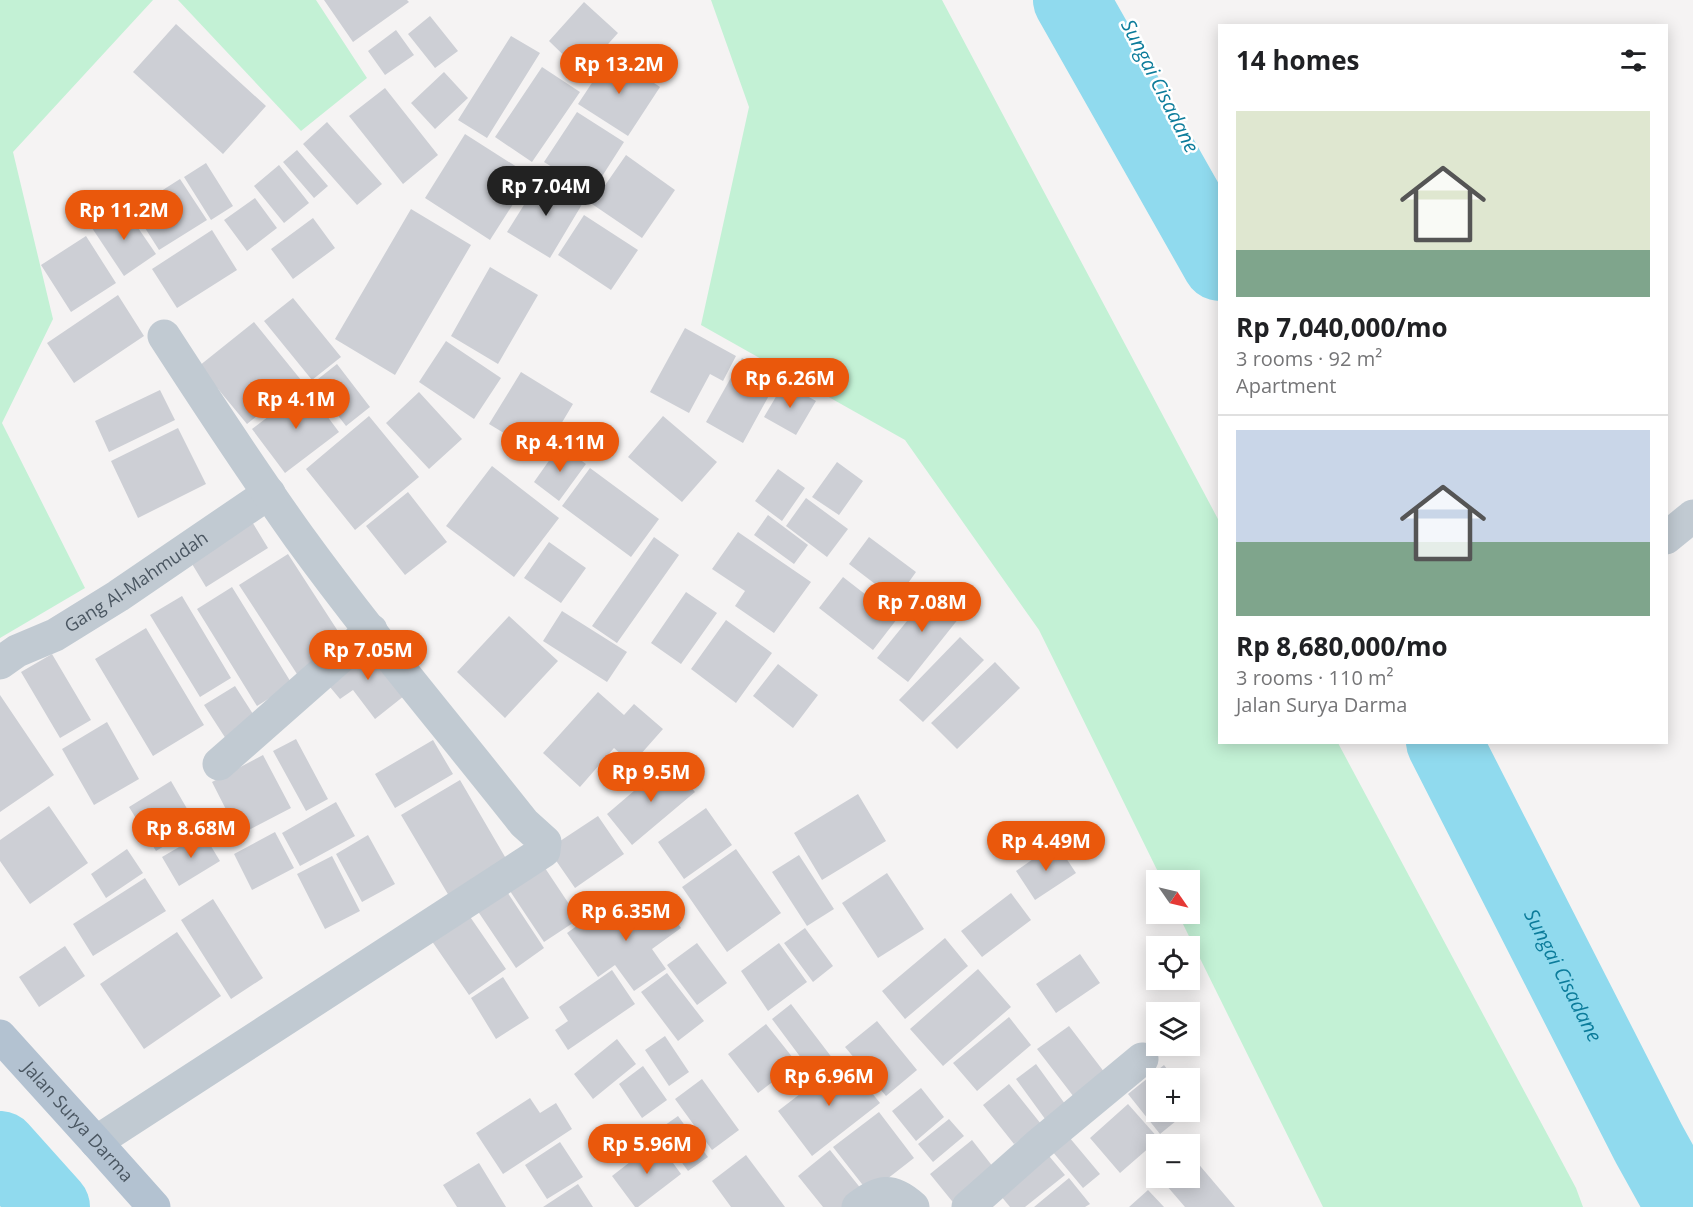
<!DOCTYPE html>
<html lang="en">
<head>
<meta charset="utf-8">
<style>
	:root { --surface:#fff; --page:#f6f6f6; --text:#202124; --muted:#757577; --line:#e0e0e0; --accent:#ea580c }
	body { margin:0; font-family:"Open Sans",sans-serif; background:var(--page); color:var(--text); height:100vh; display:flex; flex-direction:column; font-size:22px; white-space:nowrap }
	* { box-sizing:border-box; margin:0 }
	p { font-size:20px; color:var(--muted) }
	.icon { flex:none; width:33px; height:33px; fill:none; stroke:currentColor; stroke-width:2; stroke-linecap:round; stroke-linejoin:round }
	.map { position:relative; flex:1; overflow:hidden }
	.details { position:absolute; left:1218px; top:24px; width:450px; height:720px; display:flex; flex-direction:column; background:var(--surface); border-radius:0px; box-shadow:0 3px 15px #0003 }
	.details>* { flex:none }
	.needle { width:39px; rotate:124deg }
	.fabs { position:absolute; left:1146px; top:870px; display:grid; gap:12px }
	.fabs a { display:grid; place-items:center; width:54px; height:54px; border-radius:0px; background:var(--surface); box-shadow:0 3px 15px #0003; font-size:30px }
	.price { position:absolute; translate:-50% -51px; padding:0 14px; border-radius:21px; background:var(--accent); color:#fff; font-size:20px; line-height:39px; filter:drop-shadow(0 2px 3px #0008) }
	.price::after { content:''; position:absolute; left:50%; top:36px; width:18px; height:14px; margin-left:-9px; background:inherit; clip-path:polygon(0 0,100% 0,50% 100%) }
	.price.on { background:#222; color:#fff }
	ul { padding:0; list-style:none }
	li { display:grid; align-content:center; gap:12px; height:318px; padding:0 18px }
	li+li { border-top:2px solid var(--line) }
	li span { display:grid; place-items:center; height:186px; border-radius:0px; color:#555 }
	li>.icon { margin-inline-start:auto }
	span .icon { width:108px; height:108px; fill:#fffc; stroke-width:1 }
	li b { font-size:26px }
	h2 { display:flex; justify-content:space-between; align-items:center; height:72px; padding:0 18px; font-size:26px }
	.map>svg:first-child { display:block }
	.green { fill:#c3f1d5 }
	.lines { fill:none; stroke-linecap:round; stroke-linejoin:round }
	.river { stroke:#90daee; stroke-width:76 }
	.building { fill:#cdcfd5 }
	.minor { stroke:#c1cad2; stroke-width:33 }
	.major { stroke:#b3c2d1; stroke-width:33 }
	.labels { text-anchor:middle; stroke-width:5; stroke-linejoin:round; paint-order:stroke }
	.street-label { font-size:18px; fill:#4a5661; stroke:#fff }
	.water-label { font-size:20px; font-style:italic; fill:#0c7c9b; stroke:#fff }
</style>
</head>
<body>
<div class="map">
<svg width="1693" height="1207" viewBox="0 0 1693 1207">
	<rect width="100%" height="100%" fill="#f5f3f3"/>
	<path class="green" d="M0,0H153L13,152L53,319L2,423L85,588L0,638Z
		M178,0H316L367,78L301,131Z
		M711,0H942L1219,521L1220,742L1338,743L1576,1188L1583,1207H1323L1178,914H1190V880H1162L1039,630L905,440L701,325L749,107Z"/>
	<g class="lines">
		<g class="river">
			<path d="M1071,0L1220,263"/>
			<path id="s1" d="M1444,742L1649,1144L1684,1207"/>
			<path d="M0,1149L52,1207"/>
		</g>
	</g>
	<path class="building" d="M324,0H407L409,2L353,42Z
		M584,2L618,33L582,73L549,41Z
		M430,16L458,51L435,68L408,34Z
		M176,24L266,106L223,154L133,72Z
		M396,30L414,55L385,75L368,51Z
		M511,36L540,53L487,138L458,120Z
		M611,54L660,87L628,136L578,104Z
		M542,67L580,92L532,162L495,137Z
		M444,72L468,98L435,129L411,103Z
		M385,88L438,155L403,184L349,116Z
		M577,112L624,142L592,192L544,162Z
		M327,122L382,184L357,205L303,144Z
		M465,134L531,176L490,240L425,198Z
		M297,150L328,186L314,198L283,162Z
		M626,155L675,190L642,238L592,204Z
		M206,163L233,206L211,220L184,177Z
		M279,165L309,203L284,223L254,186Z
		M542,176L584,201L550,258L507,232Z
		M180,179L207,220L159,250L133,209Z
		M255,198L277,228L247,251L224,220Z
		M123,206L156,254L124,276L92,228Z
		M411,209L471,245L395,375L335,339Z
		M584,215L638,250L611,290L558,255Z
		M313,218L335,248L293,279L271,249Z
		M212,230L237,270L177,308L152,269Z
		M86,236L116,283L71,312L41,265Z
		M490,267L538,295L498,364L451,336Z
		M118,295L144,336L74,383L47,343Z
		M293,298L341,357L312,380L264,321Z
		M254,322L301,380L247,424L199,366Z
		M685,328L736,356L723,381L710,374L689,413L650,392Z
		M446,341L501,378L474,419L419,382Z
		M742,358L778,379L743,443L706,422Z
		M337,364L370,407L346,426L313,383Z
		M521,372L573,404L542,456L489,424Z
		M784,383L816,401L796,435L764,417Z
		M306,388L339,432L285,473L252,429Z
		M160,390L175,420L109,452L95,421Z
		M419,392L462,439L429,469L386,423Z
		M369,416L419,477L355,530L306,469Z
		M663,416L717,462L682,502L628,457Z
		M178,428L206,484L138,518L111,461Z
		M560,445L586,464L559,501L534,482Z
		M837,462L863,481L839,515L812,497Z
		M492,466L559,518L514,577L446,526Z
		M590,468L659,519L631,557L562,506Z
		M778,469L805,488L782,521L755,501Z
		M408,492L447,542L405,575L366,526Z
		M806,498L848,529L827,557L786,526Z
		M248,515L268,548L206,587L186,554Z
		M768,515L808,545L794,564L754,535Z
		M738,532L811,582L774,633L735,606L745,591L712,569Z
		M654,537L679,555L617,643L592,626Z
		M869,537L916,572L896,600L849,564Z
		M549,542L586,568L561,603L524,578Z
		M288,554L345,642L297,674L239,585Z
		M843,577L897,619L873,650L819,608Z
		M937,584L967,608L908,682L877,658Z
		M232,587L292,684L257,706L197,609Z
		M686,592L717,613L681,664L651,643Z
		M182,596L231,678L200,697L150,615Z
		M562,611L627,652L607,682L543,641Z
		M509,616L558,661L505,718L457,672Z
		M726,620L772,653L736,703L691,669Z
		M146,628L204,725L153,756L95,659Z
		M960,637L984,660L923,722L899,700Z
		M368,640L409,692L375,719L353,690L340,699L325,681Z
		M52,654L91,720L60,738L21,672Z
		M995,662L1020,688L957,749L931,723Z
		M778,664L818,695L793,728L753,696Z
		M235,686L258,722L228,742L204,705Z
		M598,692L624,715L634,704L663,729L632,764L614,748L580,787L543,753Z
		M0,695L54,775L0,812Z
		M107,722L139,779L94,805L62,749Z
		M296,739L328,799L306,811L273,751Z
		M433,740L453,774L395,808L375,774Z
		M263,755L291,808L239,835L212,782Z
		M669,761L695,792L632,845L607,814Z
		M460,780L508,862L449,896L401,815Z
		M171,781L197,826L156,851L129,807Z
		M858,794L886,841L822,880L794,833Z
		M336,802L355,836L300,866L282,833Z
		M49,806L88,863L30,904L0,861V840Z
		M706,808L732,845L684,879L658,842Z
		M598,816L624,854L575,888L548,849Z
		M275,832L294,868L252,890L234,854Z
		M203,833L220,861L179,886L162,857Z
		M368,835L395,884L362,902L336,854Z
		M1056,843L1076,873L1035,900L1016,871Z
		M127,849L143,873L106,898L91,874Z
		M736,849L781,913L727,952L682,887Z
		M799,855L834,909L807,926L772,872Z
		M332,856L360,911L325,929L297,874Z
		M539,859L579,919L544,942L504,882Z
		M887,873L924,929L878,958L842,903Z
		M145,878L166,911L93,956L73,924Z
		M502,884L544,948L516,968L473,904Z
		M1011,893L1031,920L982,957L961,931Z
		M659,896L681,928L652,949L666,969L634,991L615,965L598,977L567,933L603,907L616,926Z
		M213,899L263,978L231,999L181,920Z
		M464,908L506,969L469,995L427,934Z
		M805,928L833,966L813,982L784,943Z
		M177,932L221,996L144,1049L100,984Z
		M945,938L968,966L905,1019L882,991Z
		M697,943L727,983L697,1005L667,965Z
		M779,943L807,982L768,1011L741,971Z
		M65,946L85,976L39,1007L19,977Z
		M1080,954L1100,983L1056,1013L1036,984Z
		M978,969L1011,1007L943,1066L910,1029Z
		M612,970L635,1004L568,1050L555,1030L568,1021L559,1007Z
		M667,973L704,1021L678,1041L641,992Z
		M503,977L529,1018L496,1039L471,998Z
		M791,1004L833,1059L813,1074L772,1019Z
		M1009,1017L1031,1045L977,1091L953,1063Z
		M877,1021L917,1070L886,1096L845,1047Z
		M766,1024L797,1063L758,1093L728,1054Z
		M1069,1026L1108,1077L1077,1101L1037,1049Z
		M665,1036L689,1072L669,1086L645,1050Z
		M617,1039L636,1064L593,1099L574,1074Z
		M845,1059L880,1103L812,1156L778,1111Z
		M1036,1064L1068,1108L1048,1123L1016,1079Z
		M1164,1065L1174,1078H1156V1112H1187L1160,1134L1128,1094Z
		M643,1066L667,1100L642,1118L619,1084Z
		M702,1079L739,1130L712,1150L675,1099Z
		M1009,1084L1041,1124L1014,1144L983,1105Z
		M921,1088L944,1117L916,1141L892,1111Z
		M530,1098L540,1113L556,1103L572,1129L503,1174L476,1133Z
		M1128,1104L1159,1139L1120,1173L1090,1138Z
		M879,1112L914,1158L869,1193L833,1147Z
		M678,1116L708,1157L688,1171L658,1130Z
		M949,1119L964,1136L933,1162L918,1144Z
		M1069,1137L1100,1174L1083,1188L1052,1151Z
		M972,1140L997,1172L956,1206L930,1174Z
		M657,1141L681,1174L638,1207H635L612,1176Z
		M560,1142L583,1177L547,1199L525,1165Z
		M830,1150L866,1195L851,1207H823L798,1176Z
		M1044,1150L1065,1175L1025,1207H1010L996,1190Z
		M1190,1154L1235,1207H1185L1160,1178H1190Z
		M746,1155L785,1207H731L712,1181Z
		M479,1163L506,1207H457L443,1185Z
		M1069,1178L1090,1204L1085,1207H1034Z
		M578,1184L593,1207H543Z
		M1148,1190L1164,1207H1129Z"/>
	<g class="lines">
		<g class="minor">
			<path d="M1666,538L1693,516"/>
			<path id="s2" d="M0,663L17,651L55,635L118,596L269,493"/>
			<path d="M219,764L371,630"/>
			<path d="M96,1142L544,851L545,842L524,823C449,728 370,635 299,537C252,471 208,404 164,336"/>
			<path d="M858,1207C880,1191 891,1187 913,1207"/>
			<path d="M968,1207L1037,1146L1142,1059"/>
		</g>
		<path class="major" id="s3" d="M0,1036L96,1142L154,1207"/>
	</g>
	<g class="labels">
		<g class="street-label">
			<text dy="6" stroke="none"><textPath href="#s2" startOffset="159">Gang Al-Mahmudah</textPath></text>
			<text dy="6" stroke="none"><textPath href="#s3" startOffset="116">Jalan Surya Darma</textPath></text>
		</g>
		<g class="water-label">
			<text transform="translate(1160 86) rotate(63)" y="7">Sungai Cisadane</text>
			<text dy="7" stroke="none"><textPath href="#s1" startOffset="262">Sungai Cisadane</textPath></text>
		</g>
	</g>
</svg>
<div class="fabs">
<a><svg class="needle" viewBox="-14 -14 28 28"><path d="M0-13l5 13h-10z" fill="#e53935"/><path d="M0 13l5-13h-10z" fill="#757577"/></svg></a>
<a><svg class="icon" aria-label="locate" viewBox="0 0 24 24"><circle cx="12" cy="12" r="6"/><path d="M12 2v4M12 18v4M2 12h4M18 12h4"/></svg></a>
<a><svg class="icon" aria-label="layers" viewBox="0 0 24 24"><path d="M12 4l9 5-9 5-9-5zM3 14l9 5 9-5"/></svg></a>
<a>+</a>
<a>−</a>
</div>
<b class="price" style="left:619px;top:95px">Rp 13.2M</b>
<b class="price on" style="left:546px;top:217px">Rp 7.04M</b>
<b class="price" style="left:124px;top:241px">Rp 11.2M</b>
<b class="price" style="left:790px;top:409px">Rp 6.26M</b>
<b class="price" style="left:296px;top:430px">Rp 4.1M</b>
<b class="price" style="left:560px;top:473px">Rp 4.11M</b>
<b class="price" style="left:922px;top:633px">Rp 7.08M</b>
<b class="price" style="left:368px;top:681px">Rp 7.05M</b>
<b class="price" style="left:651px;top:803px">Rp 9.5M</b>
<b class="price" style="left:191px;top:859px">Rp 8.68M</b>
<b class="price" style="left:1046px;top:872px">Rp 4.49M</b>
<b class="price" style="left:626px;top:942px">Rp 6.35M</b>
<b class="price" style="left:829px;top:1107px">Rp 6.96M</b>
<b class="price" style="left:647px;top:1175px">Rp 5.96M</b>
<section class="details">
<h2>14 homes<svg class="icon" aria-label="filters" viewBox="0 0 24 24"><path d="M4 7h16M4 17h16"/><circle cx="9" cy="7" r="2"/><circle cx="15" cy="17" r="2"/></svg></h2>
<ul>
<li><span style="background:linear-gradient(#dfe7d0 75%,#7fa58c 0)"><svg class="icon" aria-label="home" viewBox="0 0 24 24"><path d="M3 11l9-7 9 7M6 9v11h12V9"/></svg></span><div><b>Rp 7,040,000/mo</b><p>3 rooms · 92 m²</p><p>Apartment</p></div></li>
<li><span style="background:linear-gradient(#c9d6e8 60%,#7fa58c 0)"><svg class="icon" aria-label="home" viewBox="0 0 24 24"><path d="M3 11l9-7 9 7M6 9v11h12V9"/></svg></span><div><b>Rp 8,680,000/mo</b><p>3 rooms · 110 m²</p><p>Jalan Surya Darma</p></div></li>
</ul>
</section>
</div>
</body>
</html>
